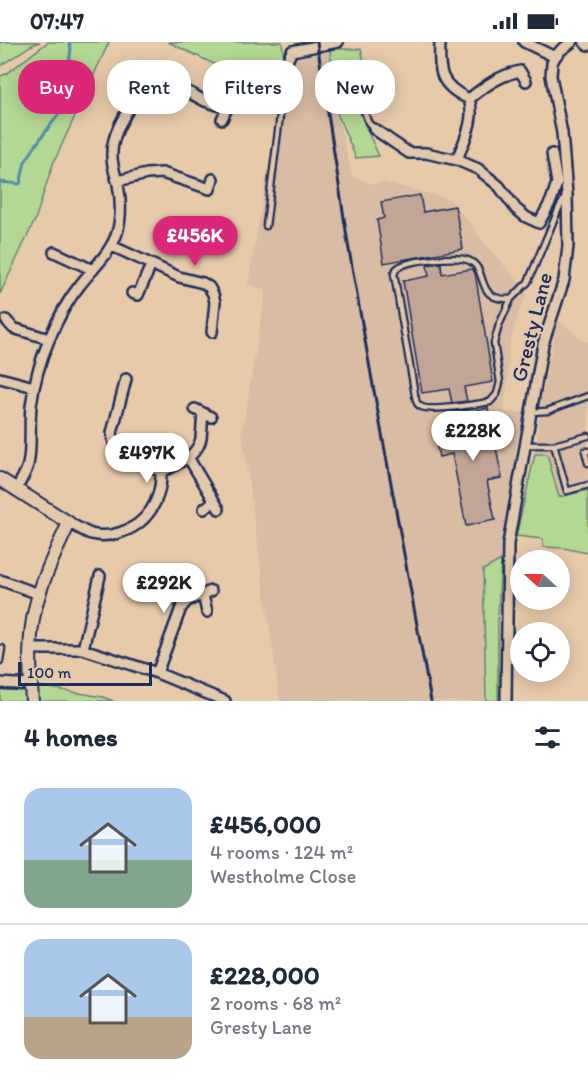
<!DOCTYPE html>
<html lang="en">
<head>
<meta charset="utf-8">
<style>
	:root { --surface:#fff; --page:#f6f6f7; --text:#1f2937; --muted:#747a83; --line:#e0e1e3; --accent:#db2777 }
	body { margin:0; font-family:Itim,sans-serif; background:var(--page); color:var(--text); height:100vh; display:flex; flex-direction:column; font-size:22px; white-space:nowrap }
	* { box-sizing:border-box; margin:0 }
	p { font-size:20px; color:var(--muted) }
	.icon { flex:none; width:33px; height:33px; fill:none; stroke:currentColor; stroke-width:2; stroke-linecap:round; stroke-linejoin:round }
	.map { position:relative; height:659px; overflow:hidden }
	.details { display:flex; flex-direction:column; background:var(--surface); flex:1 }
	.details>* { flex:none }
	.hud { position:absolute; left:18px; top:18px; width:552px; height:54px; display:flex; gap:12px }
	.needle { width:39px; rotate:291deg }
	.tools { position:absolute; left:510px; top:508px; display:grid; gap:12px }
	.tools a { display:grid; place-items:center; width:60px; height:60px; border-radius:50%; background:var(--surface); box-shadow:0 3px 15px #0003; font-size:30px }
	.scale { position:absolute; left:18px; bottom:15px; width:134px; box-sizing:border-box; padding-left:6px; border:3px solid #1b2f5e; border-top:0; font-size:16px; line-height:21px; white-space:nowrap; color:#1b2f5e; -webkit-text-stroke:4px #e3c9ab; paint-order:stroke }
	.price { position:absolute; translate:-50% -51px; padding:0 14px; border-radius:21px; background:#fff; color:#222; font-size:20px; line-height:39px; filter:drop-shadow(0 2px 3px #0008) }
	.price::after { content:''; position:absolute; left:50%; top:36px; width:18px; height:14px; margin-left:-9px; background:inherit; clip-path:polygon(0 0,100% 0,50% 100%) }
	.price.selected { background:var(--accent); color:#fff }
	ul { padding:0; list-style:none }
	li { display:flex; align-items:center; gap:18px; height:150px; padding:0 24px }
	li+li { border-top:2px solid var(--line) }
	li span { display:grid; place-items:center; flex:none; width:168px; height:120px; border-radius:18px; color:#555 }
	li>.icon { margin-inline-start:auto }
	span .icon { width:72px; height:72px; fill:#fffc; stroke-width:1 }
	li b { font-size:26px }
	h2 { display:flex; justify-content:space-between; align-items:center; height:72px; padding:0 24px; font-size:26px }
	.pill { padding:0 21px; border-radius:24px; background:var(--surface); box-shadow:0 3px 15px #0003; font-size:21px; line-height:54px }
	.pill.selected { background:var(--accent); color:#fff }
	.status { display:flex; justify-content:space-between; align-items:center; height:42px; padding:0 30px; background:var(--surface); direction:ltr }
	.status svg { height:16px; fill:currentColor }
	.map>svg:first-child { display:block }
	.built { fill:#d8bca3 }
	.green { fill:#b3d893; stroke:#678478; stroke-width:1.5 }
	.lines { fill:none; stroke-linecap:round; stroke-linejoin:round }
	.stream { stroke:#588bad; stroke-width:3 }
	.building { fill:#c2a695; stroke:#1b2f5e; stroke-width:1.5 }
	.lane-casing { stroke:#1b2f5e; stroke-width:9 }
	.street-casing { stroke:#1b2f5e; stroke-width:14 }
	.secondary-casing { stroke:#1b2f5e; stroke-width:16 }
	.lane { stroke:#e3c9ab; stroke-width:4.5 }
	.street { stroke:#e3c9ab; stroke-width:9 }
	.secondary { stroke:#e3c9ab; stroke-width:12 }
	.rail { stroke:#1b2f5e; stroke-width:3 }
	.labels { text-anchor:middle; stroke-width:4.5; stroke-linejoin:round; paint-order:stroke }
	.street-label { font-size:22px; fill:#1b2f5e; stroke:#e3c9ab }
</style>
</head>
<body>
<div class="status"><b>07:47</b><svg viewBox="0 0 49 12"><path d="M0 12V9h3v3zM5 12V6h3v6zM10 12V3h3v9zM15 12V0h3v12zM26 1h20v11H26zM47 4h2v5h-2z"/></svg></div>
<div class="map">
<svg width="588" height="659" viewBox="0 0 588 659">
	<rect width="100%" height="100%" fill="#e7caaa"/>
	<filter id="ink" filterUnits="userSpaceOnUse"><feTurbulence type="fractalNoise" baseFrequency=".0167" numOctaves="2"/><feDisplacementMap in="SourceGraphic" scale="12" xChannelSelector="R" yChannelSelector="G"/><feConvolveMatrix kernelMatrix="1 2 1 2 8 2 1 2 1" color-interpolation-filters="sRGB"/></filter>
	<g filter="url(#ink)">
		<path class="built" d="M330,7L337,71L352,134L372,142L383,140L450,157L491,209L519,240L527,252L520,267L509,304L508,337L504,370L526,371L517,404L501,518L483,529L486,659H280L242,391L266,248L248,242L275,87L277,51L283,49L295,51L296,15L300,13Z
			M558,278L584,299L588,300V448L559,455L547,413L535,412L541,357Z"/>
		<path class="green" d="M0,0H40L30,4L0,24Z
			M48,0H109L53,122L35,178L0,252V34L6,32Z
			M168,0H282L285,25L269,43L235,32Z
			M330,7H361L367,30L348,36L366,86L379,114L356,116L337,71Z
			M535,412H547L559,455L588,448V511L563,506L543,505V497L516,494Z
			M501,518L498,573V659H486L483,528Z
			M31,643L103,655L113,659H0V647L10,648Z"/>
		<g class="lines">
			<path class="stream" d="M0,140L20,142L25,120L40,97L62,68L71,7L69,0"/>
		</g>
		<path class="building" d="M420,153L423,170L455,164L463,207L384,221L377,178L384,176L381,160Z
			M441,221L442,232L472,227L475,231L493,340L464,345L467,359L452,361L449,347L422,351L403,239L429,234L427,223Z
			M488,366L502,436L487,439L495,478L466,484L452,412L439,415L437,405L451,402L445,375L454,373L453,370L468,368L469,370Z"/>
		<g class="lines">
			<g class="lane-casing">
				<path id="lane" d="M353,36L368,80L374,87
					M266,184L283,50
					M511,257C474,259 489,229 470,219C459,213 410,218 399,225C395,227 396,228 394,232L415,353C416,358 416,363 422,365C433,370 476,362 490,360L497,352L500,340L494,301L499,283L511,257L528,240L559,166L566,154
					M531,370L547,369L588,354
					M525,403H554L588,394
					M554,403L567,449L588,443
					M588,409H585L588,421
					M0,619L2,606"/>
			</g>
			<g class="street-casing">
				<path id="street" d="M524,0L555,15
					M283,49C285,35 284,22 292,9L338,0
					M469,57C485,44 500,33 520,29L526,39
					M374,87L409,111H426L457,118C464,98 476,78 469,57C439,43 439,30 440,0
					M457,118L478,127L499,144L516,167L526,175L539,181L551,159L557,141L552,112
					M117,139L147,132L162,131L210,147L213,137
					M112,204L179,235L203,241L209,245L213,252L215,260L212,290
					M54,210L93,228
					M132,251L138,253L151,223
					M6,278L13,286L49,297
					M0,336L34,345
					M126,337L112,391L114,401L122,410L161,430
					M195,367L211,375
					M188,415L219,467
					M16,448C20,440 26,431 28,423C32,405 29,382 31,364C34,341 40,319 49,298C57,278 67,259 80,243C93,226 110,212 117,191C122,174 121,158 118,142C115,131 111,122 112,110C113,89 127,70 137,53C143,42 147,34 160,35L205,59L227,66L222,77
					M204,467L214,459
					M69,481C76,484 83,489 91,492C99,494 110,494 119,491C147,483 162,458 161,430C176,422 198,415 201,396C202,388 202,379 203,371
					M0,538L39,552
					M203,553L207,570
					M30,607H83L157,631L225,659
					M83,607L100,534
					M157,631L181,566L187,559L211,549
					M0,641L31,643
					M506,659L508,502L543,302L564,238L568,204L567,152L562,91L551,34L552,21L555,15L561,8L572,0"/>
			</g>
			<g class="secondary-casing">
				<path id="secondary" d="M586,0L588,2
					M0,437L69,481C56,509 42,537 35,567C28,597 30,628 32,659"/>
			</g>
			<use href="#lane" class="lane"/>
			<use href="#street" class="street"/>
			<use href="#secondary" class="secondary"/>
			<path class="rail" d="M317,0L348,202L372,338L431,659"/>
		</g>
	</g>
	<g class="labels">
		<g class="street-label">
			<text transform="translate(531 285) rotate(-76)" y="8">Gresty Lane</text>
		</g>
	</g>
</svg>
<div class="tools">
<a><svg class="needle" viewBox="-14 -14 28 28"><path d="M0-13l5 13h-10z" fill="#e53935"/><path d="M0 13l5-13h-10z" fill="#747a83"/></svg></a>
<a><svg class="icon" aria-label="locate" viewBox="0 0 24 24"><circle cx="12" cy="12" r="6"/><path d="M12 2v4M12 18v4M2 12h4M18 12h4"/></svg></a>
</div>
<div class="scale">100 m</div>
<b class="price selected" style="left:195px;top:225px">£456K</b>
<b class="price" style="left:473px;top:420px">£228K</b>
<b class="price" style="left:147px;top:442px">£497K</b>
<b class="price" style="left:164px;top:572px">£292K</b>
<div class="hud">
<a class="pill selected">Buy</a>
<a class="pill">Rent</a>
<a class="pill">Filters</a>
<a class="pill">New</a>
</div>
</div>
<section class="details">
<h2>4 homes<svg class="icon" aria-label="filters" viewBox="0 0 24 24"><path d="M4 7h16M4 17h16"/><circle cx="9" cy="7" r="2"/><circle cx="15" cy="17" r="2"/></svg></h2>
<ul>
<li><span style="background:linear-gradient(#a9c7e8 60%,#7fa58c 0)"><svg class="icon" aria-label="home" viewBox="0 0 24 24"><path d="M3 11l9-7 9 7M6 9v11h12V9"/></svg></span><div><b>£456,000</b><p>4 rooms · 124 m²</p><p>Westholme Close</p></div></li>
<li><span style="background:linear-gradient(#a9c7e8 65%,#b9a48a 0)"><svg class="icon" aria-label="home" viewBox="0 0 24 24"><path d="M3 11l9-7 9 7M6 9v11h12V9"/></svg></span><div><b>£228,000</b><p>2 rooms · 68 m²</p><p>Gresty Lane</p></div></li>
</ul>
</section>
</body>
</html>
